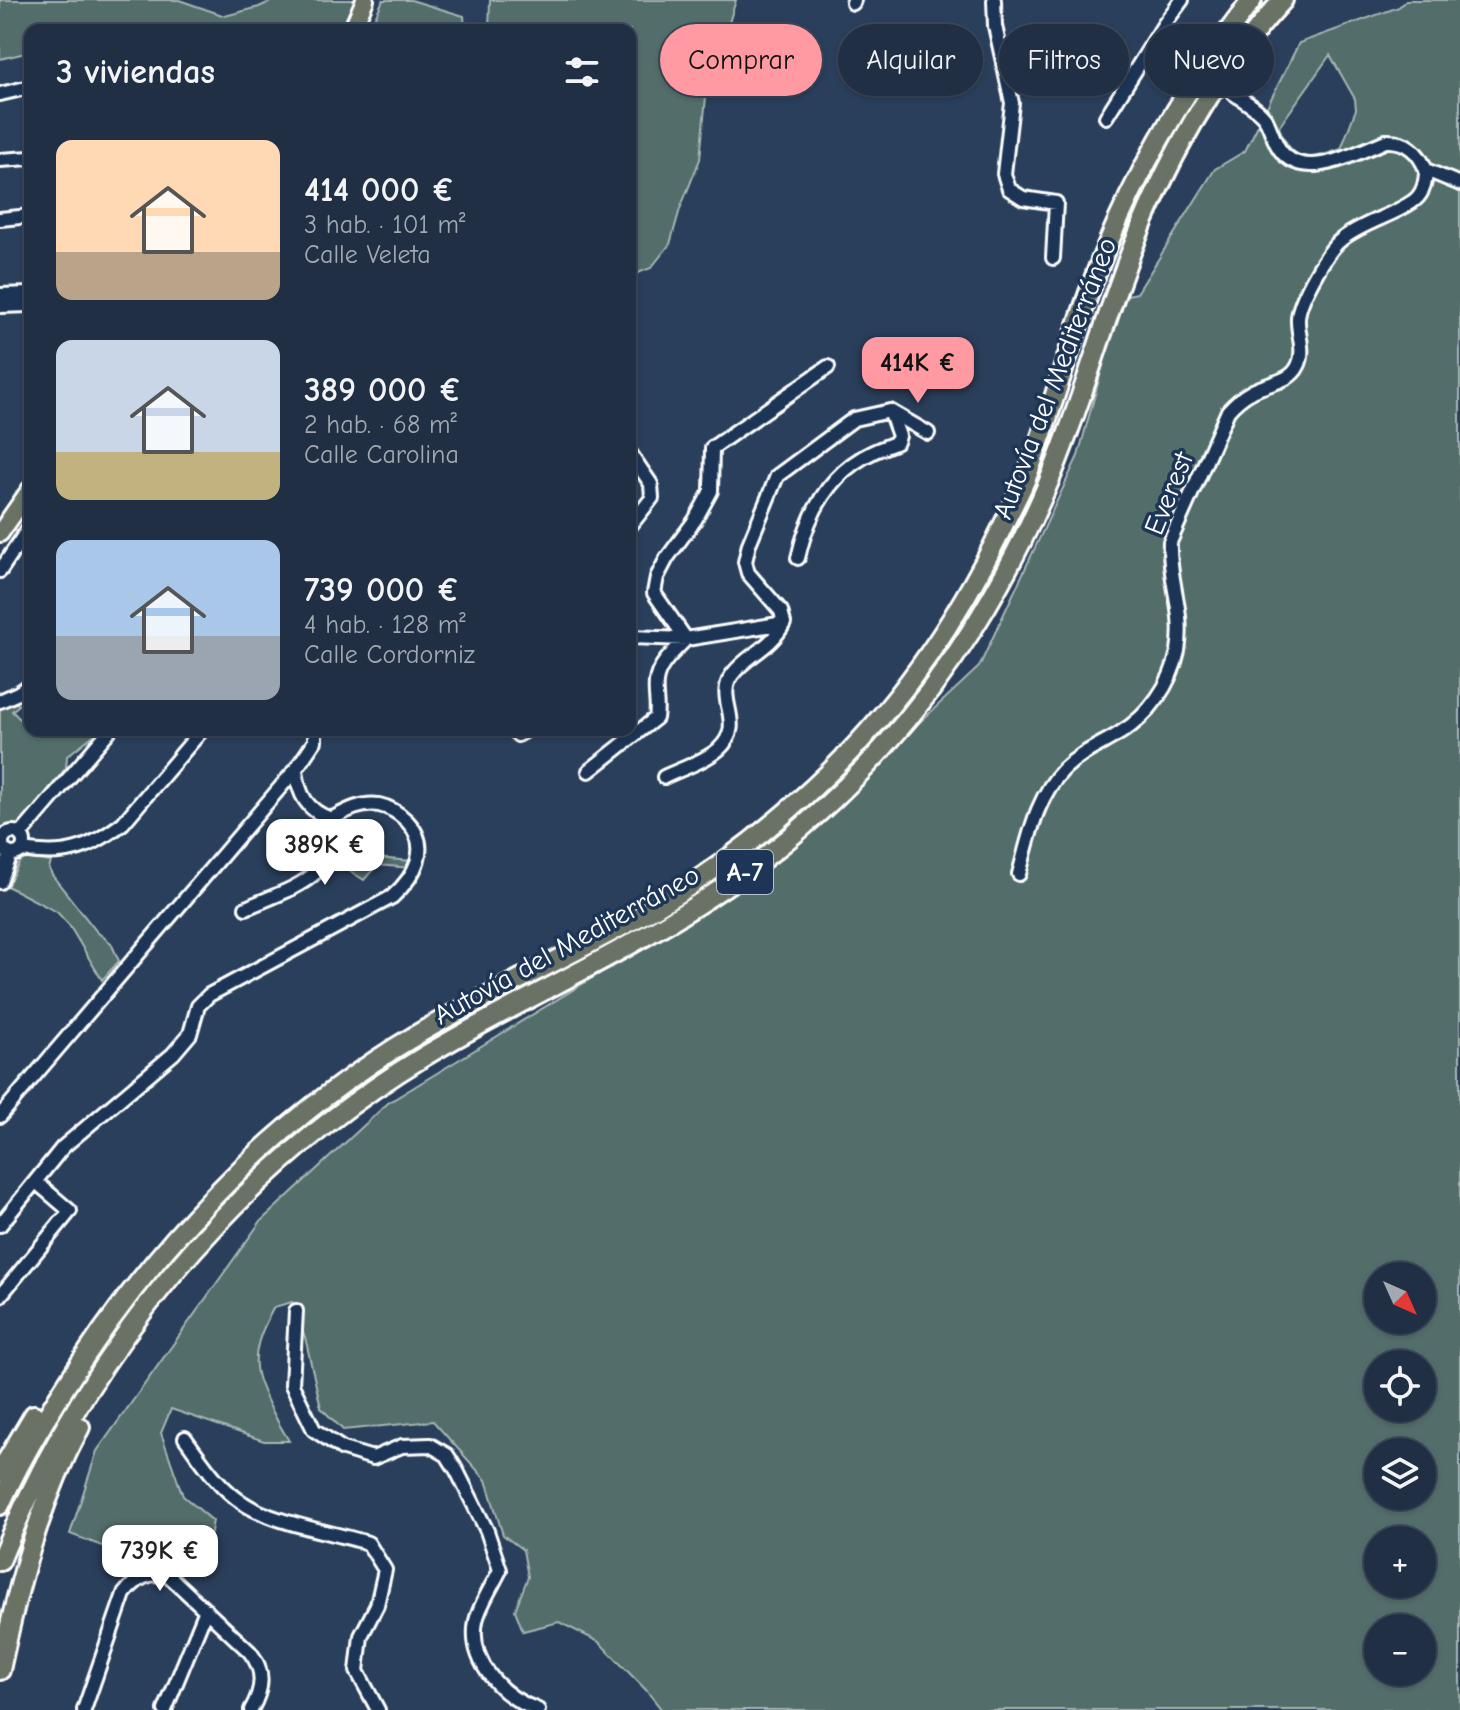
<!DOCTYPE html>
<html lang="es">
<head>
<meta charset="utf-8">
<style>
	:root { --surface:#202f44; --page:#2d3b4f; --text:#f1f3f6; --muted:#a2a9b2; --line:#3d4a5d; --accent:#ff9aa2 }
	body { margin:0; font-family:"Comic Neue",sans-serif; background:var(--page); color:var(--text); height:100vh; display:flex; flex-direction:column; font-size:30px; white-space:nowrap }
	* { box-sizing:border-box; margin:0 }
	p { font-size:26px; color:var(--muted) }
	.icon { flex:none; width:44px; height:44px; fill:none; stroke:currentColor; stroke-width:2; stroke-linecap:round; stroke-linejoin:round }
	.map { position:relative; flex:1; overflow:hidden }
	.side { position:absolute; left:24px; top:24px; width:612px; height:712px; display:flex; flex-direction:column; background:var(--surface); border-radius:16px; box-shadow:0 2px 6px #0004,0 0 0 2px var(--line) }
	.side>* { flex:none }
	.banner { position:absolute; left:660px; top:24px; width:680px; height:72px; display:flex; gap:16px }
	.needle { width:52px; rotate:135deg }
	.fabs { position:absolute; left:1364px; top:1262px; display:grid; gap:16px }
	.fabs a { display:grid; place-items:center; width:72px; height:72px; border-radius:50%; background:var(--surface); box-shadow:0 2px 6px #0004,0 0 0 2px var(--line); font-size:40px }
	.price { position:absolute; translate:-50% -68px; padding:0 18px; border-radius:16px; background:#fff; color:#222; font-size:26px; line-height:52px; filter:drop-shadow(0 2px 4px #0008) }
	.price::after { content:''; position:absolute; left:50%; top:48px; width:24px; height:18px; margin-left:-12px; background:inherit; clip-path:polygon(0 0,100% 0,50% 100%) }
	.price.selected { background:var(--accent); color:#111 }
	ul { padding:0; list-style:none }
	li { display:flex; align-items:center; gap:24px; height:200px; padding:0 32px }
	li span { display:grid; place-items:center; flex:none; width:224px; height:160px; border-radius:16px; color:#555 }
	li>.icon { margin-inline-start:auto }
	span .icon { width:96px; height:96px; fill:#fffc; stroke-width:1 }
	li b { font-size:34px }
	h2 { display:flex; justify-content:space-between; align-items:center; height:96px; padding:0 32px; font-size:34px }
	.tag { padding:0 28px; border-radius:36px; background:var(--surface); box-shadow:0 2px 6px #0004,0 0 0 2px var(--line); font-size:28px; line-height:72px }
	.tag.selected { background:var(--accent); color:#111 }
	.map>svg:first-child { display:block }
	.green { fill:#526d6a; stroke:#a8b6b4; stroke-width:2; fill-rule:evenodd }
	.lines { fill:none; stroke-linecap:round; stroke-linejoin:round }
	.minor-casing { stroke:#fff; stroke-width:18 }
	.major-casing { stroke:#fff; stroke-width:22 }
	.highway-casing { stroke:#fff; stroke-width:24 }
	.minor { stroke:#1d3557; stroke-width:12 }
	.major { stroke:#6a7266; stroke-width:16 }
	.highway { stroke:#6a7266; stroke-width:18 }
	.minor-bridge-casing { stroke:#fff; stroke-width:18; stroke-linecap:butt }
	.minor-bridge { stroke:#1d3557; stroke-width:12 }
	.labels { text-anchor:middle; stroke-width:7; stroke-linejoin:round; paint-order:stroke }
	.shield { fill:#1d3557; stroke:#bbc2cd; stroke-width:2 }
	.shield-label { font-size:26px; font-weight:bold; fill:#fff }
	.street-label { font-size:28px; fill:#fff; stroke:#1d3557 }
</style>
</head>
<body>
<div class="map">
<svg width="1460" height="1710" viewBox="0 0 1460 1710">
	<rect width="100%" height="100%" fill="#2a3f5b"/>
	<filter id="ink" filterUnits="userSpaceOnUse"><feTurbulence type="fractalNoise" baseFrequency=".0125" numOctaves="2"/><feDisplacementMap in="SourceGraphic" scale="16" xChannelSelector="R" yChannelSelector="G"/><feConvolveMatrix kernelMatrix="1 2 1 2 8 2 1 2 1" color-interpolation-filters="sRGB"/></filter>
	<g filter="url(#ink)">
		<path class="green" d="M0,0H179L225,16L259,7L274,0H359L346,30H65L48,28L47,30H30V52L0,59Z
			M383,0H411L464,16L465,30H369Z
			M490,0H736L706,97L700,159L680,209L670,244L651,268L630,276V30H489Z
			M1406,0H1460V1710H662L646,1690L599,1642L559,1622L523,1631L515,1610L528,1577L523,1550L503,1535L486,1480L433,1421L343,1430L321,1408L305,1337L292,1302L274,1307C264,1326 254,1345 256,1367C257,1385 279,1425 289,1441H264L171,1409L161,1433L183,1496L213,1521L205,1563L178,1573L132,1584L116,1551L70,1534L97,1451L261,1221L388,1103L749,882L979,667L1078,456L1122,296L1137,293L1215,169L1245,151L1299,43L1399,7ZM1330,55L1355,99L1356,109L1341,149C1308,161 1293,164 1279,127ZM1378,1276H1422V1320H1378ZM1378,1364H1422V1408H1378ZM1378,1452H1422V1496H1378ZM1378,1540H1422V1584H1378ZM1378,1628H1422V1672H1378Z
			M13,699L19,705L12,711L37,736L46,730H100L67,756L66,768L18,827L6,829L0,833V709Z
			M341,835L373,848L375,858L413,861L411,868L377,865L364,880L336,862Z
			M29,858L51,862L49,868L52,875L97,932L111,943L119,961L102,980L69,925L57,912L7,886L20,861Z"/>
		<g class="lines">
			<g class="minor-casing">
				<path id="minor" d="M994,0L995,26L1012,103L1004,174L1009,189L1023,198L1056,203L1053,258
					M853,3L854,0
					M0,94L30,87
					M1249,104C1271,119 1266,123 1277,145C1299,186 1355,153 1386,141C1406,140 1419,152 1426,170L1460,184
					M1106,117L1165,23L1182,0
					M0,160L30,158
					M0,219L30,216
					M0,295L30,294
					M0,306L30,305
					M890,411L928,433
					M630,453L651,484L652,498L630,526
					M798,558C808,513 830,472 873,452C881,448 889,446 897,442L899,436L890,411
					M0,571L28,529
					M784,623L781,611L748,573L745,562L749,544L777,476L854,419L890,411
					M630,637L686,639L784,623
					M0,701L18,693L30,685
					M518,735L527,730
					M589,771L656,718C659,704 653,690 657,677C661,662 676,650 686,639L654,593L657,577L667,558L695,520L711,491L712,448L828,367
					M664,777C681,769 705,761 719,749C747,723 714,700 732,675C747,654 770,650 784,623
					M2 843a11 11 0 1 1 22 0a11 11 0 1 1-22 0Z
					M21,834L110,730
					M22,850C65,857 88,850 123,823L202,730
					M1019,874C1029,838 1036,797 1064,769C1080,753 1101,745 1120,733C1149,716 1171,684 1178,651C1185,610 1168,580 1170,542L1228,411C1235,403 1242,397 1251,392C1266,383 1290,383 1298,366C1306,351 1297,334 1298,318C1299,300 1327,250 1342,239C1364,222 1392,216 1412,202C1423,195 1426,182 1426,170
					M0,882L11,854
					M246,908C291,888 340,878 331,819
					M0,1116L296,769L315,741V730
					M0,1225L63,1147L173,1054L190,1034L198,1006L209,995L392,897C415,876 432,847 407,821C400,814 389,807 379,805C362,802 346,811 331,819C307,811 298,794 296,769
					M0,1296L70,1211L36,1182
					M296,1311L292,1385L314,1430L343,1449L373,1458L402,1446L430,1445L447,1455L457,1471L487,1531L500,1570C493,1585 480,1604 476,1621C468,1662 502,1697 538,1710
					M185,1438C202,1461 218,1487 243,1503C272,1523 332,1532 368,1543L385,1570L377,1605L361,1636L357,1671L378,1710
					M84,1710L124,1594C136,1579 148,1571 168,1575L250,1652C265,1671 263,1689 251,1710
					M165,1710L206,1610"/>
			</g>
			<g class="major-casing">
				<path id="major" d="M352,30L365,0
					M0,533L30,490"/>
			</g>
			<g class="highway-casing">
				<path id="highway" d="M0,1472L34,1415
					M0,1505C16,1468 37,1433 58,1398C148,1252 269,1122 418,1034C496,988 580,952 659,905C714,872 765,833 812,789C892,716 955,625 1002,528C1010,510 1021,492 1028,473C1059,391 1080,305 1116,225C1152,144 1198,70 1252,0
					M0,1561C84,1355 233,1172 423,1057C516,1001 616,958 706,899C771,857 830,807 881,750C953,670 1005,584 1047,486C1076,419 1096,347 1121,279C1157,178 1210,79 1283,0
					M0,1670C18,1586 39,1503 80,1427"/>
			</g>
			<use href="#minor" class="minor"/>
			<use href="#major" class="major"/>
			<use href="#highway" class="highway"/>
			<g class="minor-bridge-casing">
				<path id="minor-bridge" d="M1175,52L1249,104"/>
			</g>
			<use href="#minor-bridge" class="minor-bridge"/>
		</g>
	</g>
	<g class="labels">
		<rect class="shield" x="717" y="850" width="56" height="44" rx="6"/>
		<g class="shield-label">
			<text x="745" y="881">A-7</text>
		</g>
		<g class="street-label">
			<text transform="translate(1054 378) rotate(-69)" y="10">Autovía del Mediterráneo</text>
			<text transform="translate(1168 493) rotate(-68)" y="10">Everest</text>
			<text transform="translate(566 944) rotate(-29)" y="10">Autovía del Mediterráneo</text>
		</g>
	</g>
</svg>
<div class="fabs">
<a><svg class="needle" viewBox="-14 -14 28 28"><path d="M0-13l5 13h-10z" fill="#e53935"/><path d="M0 13l5-13h-10z" fill="#a2a9b2"/></svg></a>
<a><svg class="icon" aria-label="locate" viewBox="0 0 24 24"><circle cx="12" cy="12" r="6"/><path d="M12 2v4M12 18v4M2 12h4M18 12h4"/></svg></a>
<a><svg class="icon" aria-label="layers" viewBox="0 0 24 24"><path d="M12 4l9 5-9 5-9-5zM3 14l9 5 9-5"/></svg></a>
<a>+</a>
<a>−</a>
</div>
<b class="price selected" style="left:918px;top:405px">414K €</b>
<b class="price" style="left:325px;top:887px">389K €</b>
<b class="price" style="left:160px;top:1593px">739K €</b>
<div class="banner">
<a class="tag selected">Comprar</a>
<a class="tag">Alquilar</a>
<a class="tag">Filtros</a>
<a class="tag">Nuevo</a>
</div>
<section class="side">
<h2>3 viviendas<svg class="icon" aria-label="filters" viewBox="0 0 24 24"><path d="M4 7h16M4 17h16"/><circle cx="9" cy="7" r="2"/><circle cx="15" cy="17" r="2"/></svg></h2>
<ul>
<li><span style="background:linear-gradient(#ffd9b3 70%,#b9a48a 0)"><svg class="icon" aria-label="home" viewBox="0 0 24 24"><path d="M3 11l9-7 9 7M6 9v11h12V9"/></svg></span><div><b>414 000 €</b><p>3 hab. · 101 m²</p><p>Calle Veleta</p></div></li>
<li><span style="background:linear-gradient(#c9d6e8 70%,#c2b280 0)"><svg class="icon" aria-label="home" viewBox="0 0 24 24"><path d="M3 11l9-7 9 7M6 9v11h12V9"/></svg></span><div><b>389 000 €</b><p>2 hab. · 68 m²</p><p>Calle Carolina</p></div></li>
<li><span style="background:linear-gradient(#a9c7e8 60%,#9aa5b1 0)"><svg class="icon" aria-label="home" viewBox="0 0 24 24"><path d="M3 11l9-7 9 7M6 9v11h12V9"/></svg></span><div><b>739 000 €</b><p>4 hab. · 128 m²</p><p>Calle Cordorniz</p></div></li>
</ul>
</section>
</div>
</body>
</html>
